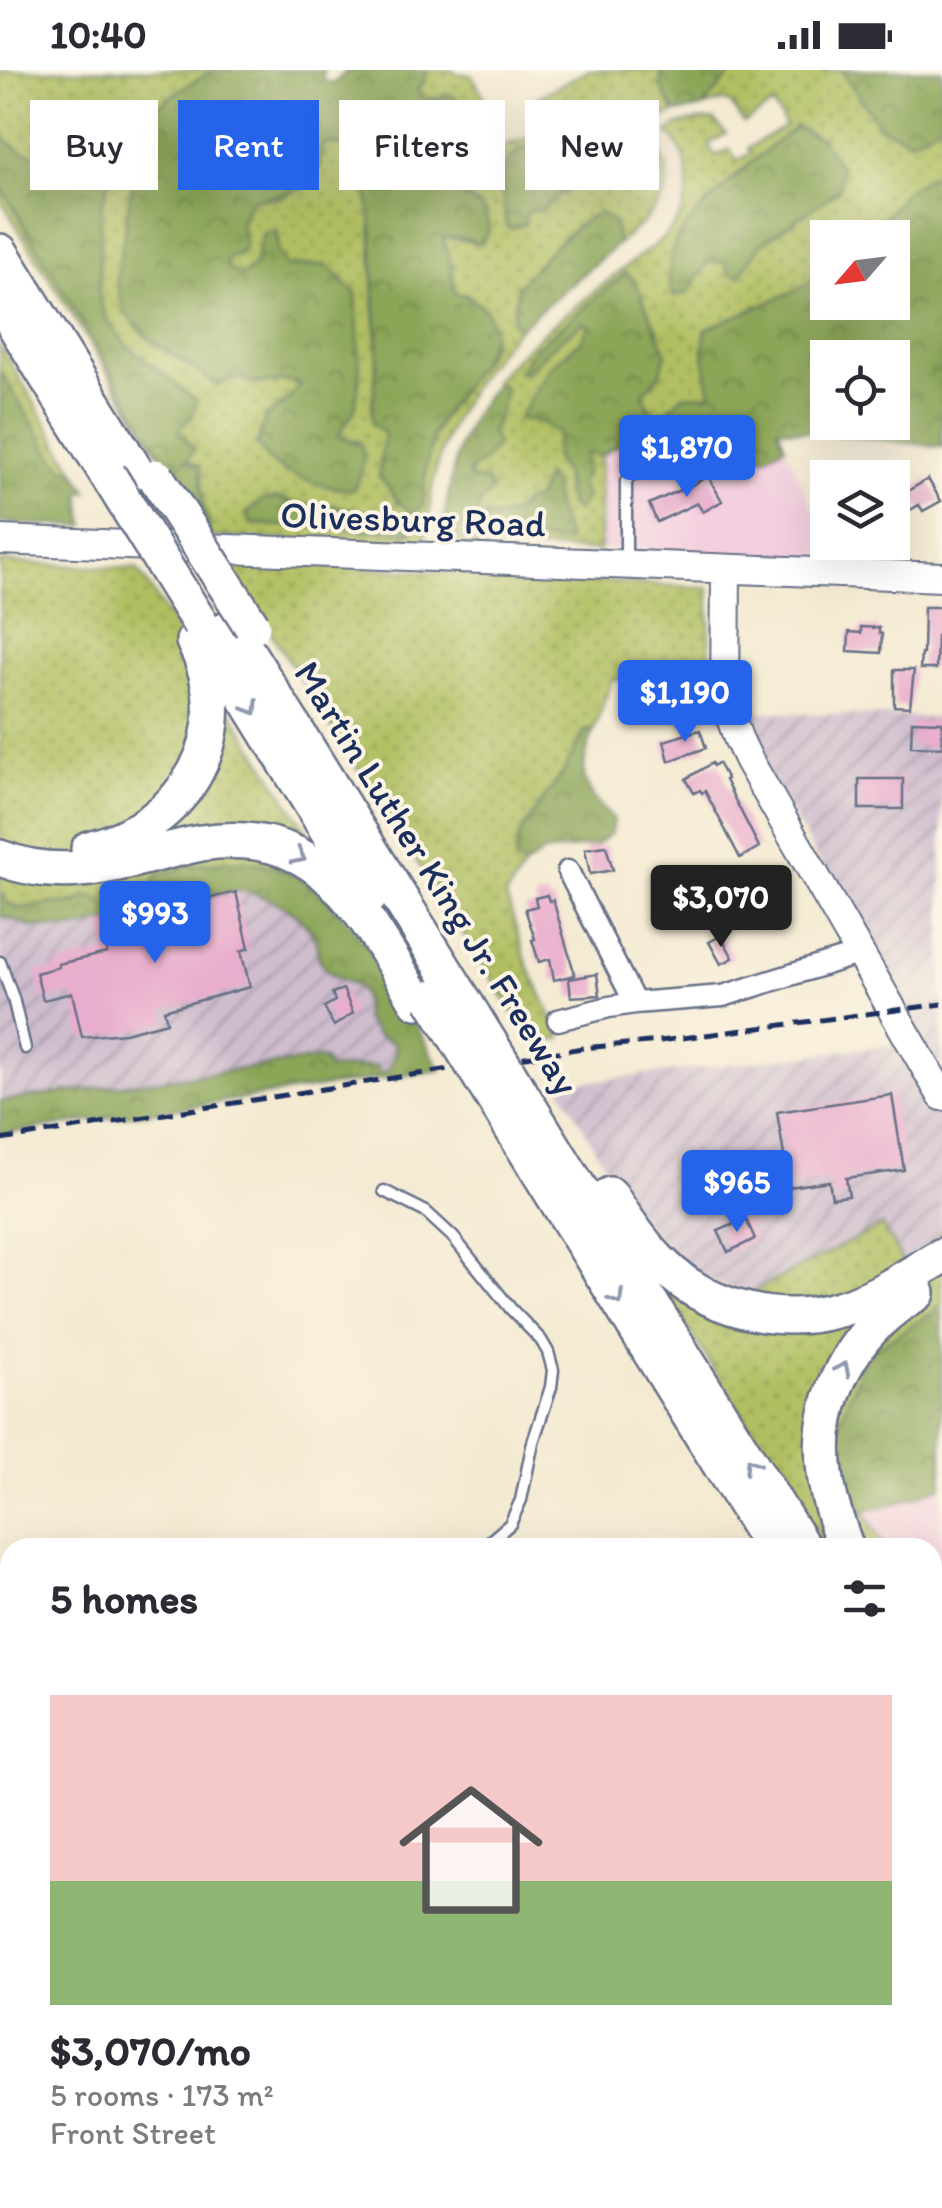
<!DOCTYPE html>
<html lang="en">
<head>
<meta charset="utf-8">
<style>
	:root { --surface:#fff; --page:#f2f2f3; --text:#2b2b33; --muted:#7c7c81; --line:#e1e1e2; --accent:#2563eb }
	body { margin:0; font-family:Itim,sans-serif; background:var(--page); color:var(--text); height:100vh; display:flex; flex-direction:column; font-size:38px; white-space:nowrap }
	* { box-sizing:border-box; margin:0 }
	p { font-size:32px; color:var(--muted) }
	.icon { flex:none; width:55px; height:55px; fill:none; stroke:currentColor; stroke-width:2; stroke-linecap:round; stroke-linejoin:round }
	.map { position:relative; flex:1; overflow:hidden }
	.side { position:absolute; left:0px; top:1468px; width:942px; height:672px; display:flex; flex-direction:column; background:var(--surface); border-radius:30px 30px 0 0; box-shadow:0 10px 40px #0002 }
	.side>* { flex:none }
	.guide { position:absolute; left:30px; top:30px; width:882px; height:90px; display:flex; gap:20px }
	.needle { width:65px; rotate:242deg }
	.tools { position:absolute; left:810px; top:150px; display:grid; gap:20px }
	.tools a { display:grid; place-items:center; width:100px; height:100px; border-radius:0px; background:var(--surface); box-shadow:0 10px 40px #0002; font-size:50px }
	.price { position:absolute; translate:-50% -85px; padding:0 22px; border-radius:10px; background:var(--accent); color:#fff; font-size:32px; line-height:65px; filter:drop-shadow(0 2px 5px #0008) }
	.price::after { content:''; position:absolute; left:50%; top:60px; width:30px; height:22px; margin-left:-15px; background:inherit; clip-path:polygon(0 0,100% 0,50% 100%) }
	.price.on { background:#222; color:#fff }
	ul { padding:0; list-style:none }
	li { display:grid; align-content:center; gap:20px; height:530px; padding:0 50px }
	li+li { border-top:2px solid var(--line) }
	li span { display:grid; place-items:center; height:310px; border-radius:0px; color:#555 }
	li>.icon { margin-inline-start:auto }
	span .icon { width:180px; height:180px; fill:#fffc; stroke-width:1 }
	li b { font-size:42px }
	h2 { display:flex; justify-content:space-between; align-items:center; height:120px; padding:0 50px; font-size:42px }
	.chip { padding:0 35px; border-radius:0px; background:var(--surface); box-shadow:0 10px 40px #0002; font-size:35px; line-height:90px }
	.chip.on { background:var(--accent); color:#fff }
	.status { display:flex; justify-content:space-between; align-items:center; height:70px; padding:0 50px; background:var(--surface); direction:ltr }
	.status svg { height:28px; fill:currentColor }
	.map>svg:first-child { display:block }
	.built { fill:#f3cfdf }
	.industrial { fill:url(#industrial-furrows) }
	.grass { fill:url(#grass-dots); stroke:#667760; stroke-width:2.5; fill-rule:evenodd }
	.forest { fill:url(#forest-crowns); stroke:#546a5b; stroke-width:2.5; fill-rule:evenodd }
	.building { fill:#e9aecd }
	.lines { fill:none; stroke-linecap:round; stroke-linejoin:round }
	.lane-casing { stroke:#677087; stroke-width:15 }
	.street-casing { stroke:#677087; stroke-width:25 }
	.secondary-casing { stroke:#677087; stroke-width:32 }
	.highway-casing { stroke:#677087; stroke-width:40 }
	.lane { stroke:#fff; stroke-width:10 }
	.street { stroke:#fff; stroke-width:20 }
	.secondary { stroke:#fff; stroke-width:28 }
	.highway { stroke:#fff; stroke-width:35 }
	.rail { stroke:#1b2f5e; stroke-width:5; stroke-dasharray:15 8; stroke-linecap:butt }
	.highway-bridge-casing { stroke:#677087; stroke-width:40; stroke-linecap:butt }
	.highway-bridge { stroke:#fff; stroke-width:35 }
	.oneway { stroke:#8d97ae }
	.labels { text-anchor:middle; stroke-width:8; stroke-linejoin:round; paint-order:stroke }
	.street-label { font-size:38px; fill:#1b2f5e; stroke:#fcf5e5 }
</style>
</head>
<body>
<div class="status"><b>10:40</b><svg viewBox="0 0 49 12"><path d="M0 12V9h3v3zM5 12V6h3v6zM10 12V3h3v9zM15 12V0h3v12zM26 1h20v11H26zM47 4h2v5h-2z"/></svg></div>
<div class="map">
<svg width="942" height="2138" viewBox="0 0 942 2138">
	<defs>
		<pattern id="industrial-furrows" width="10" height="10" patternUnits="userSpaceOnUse" patternTransform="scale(2.5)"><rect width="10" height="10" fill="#cfbdce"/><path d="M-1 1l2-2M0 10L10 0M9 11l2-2" fill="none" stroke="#a79aaa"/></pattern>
		<pattern id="grass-dots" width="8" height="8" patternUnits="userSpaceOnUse" patternTransform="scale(2.5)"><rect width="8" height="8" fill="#b1bf62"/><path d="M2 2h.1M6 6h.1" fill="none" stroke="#8f9c54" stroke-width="1.8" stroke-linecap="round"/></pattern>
		<pattern id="forest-crowns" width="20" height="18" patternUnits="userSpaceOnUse" patternTransform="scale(2.5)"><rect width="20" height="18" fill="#8ca658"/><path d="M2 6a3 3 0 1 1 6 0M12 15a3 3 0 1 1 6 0" fill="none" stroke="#72884c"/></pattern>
	</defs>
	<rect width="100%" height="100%" fill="#fcf5e5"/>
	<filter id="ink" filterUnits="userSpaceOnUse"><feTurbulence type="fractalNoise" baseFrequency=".01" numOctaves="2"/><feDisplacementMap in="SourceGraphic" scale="20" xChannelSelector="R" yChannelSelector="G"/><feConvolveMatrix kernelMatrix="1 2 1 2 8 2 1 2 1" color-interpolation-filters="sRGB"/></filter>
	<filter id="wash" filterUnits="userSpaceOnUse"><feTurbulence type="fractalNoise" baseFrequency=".0048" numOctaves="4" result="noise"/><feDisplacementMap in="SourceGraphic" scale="40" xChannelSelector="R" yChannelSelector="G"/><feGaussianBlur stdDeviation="2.25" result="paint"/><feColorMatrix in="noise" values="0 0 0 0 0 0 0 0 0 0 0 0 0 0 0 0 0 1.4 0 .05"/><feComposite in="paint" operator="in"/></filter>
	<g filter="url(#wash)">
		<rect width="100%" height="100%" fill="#f4ead2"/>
		<path class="built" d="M677,362H713L764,387L785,376L826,468L818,491L600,479L601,386L617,375L633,369L649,366H667Z
			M942,1416V1577L933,1561L932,1478L884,1477L862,1441L892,1435Z"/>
		<path class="industrial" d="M742,641L942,648V1163L907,1200L744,1226L687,1200L624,1129L559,1015L923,971L750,672Z
			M236,820L250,822L282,836L299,847L314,867L320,892L341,911L359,917L366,927L378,966L394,973L395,984L388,1001L379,1003L366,995L328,999L317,989L0,1031V845L77,859Z
			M10,1990V2073L0,2055V1995Z
			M42,2130H363L367,2138H47Z"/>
		<path class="grass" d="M0,0H214L183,18L150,42L133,106L117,208L123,240L148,268L217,315L239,307C262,321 276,306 301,314L288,330L265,348L353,419C362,404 368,387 359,372L337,366L355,339V223L327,195L286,196L278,183V168L263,163L254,196L242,205L231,201L226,194L229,187L240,184V154L251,129L279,128L319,99L322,76L329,73L341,75L357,65L371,62L404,65L429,54L438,60C441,83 451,99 440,122H432L427,111L429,89L409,77L390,94L372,114L368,123L371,140L374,240L378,280L372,335L384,363L379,406L391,419L398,434L427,392L434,364L444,343L486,284L492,271L472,227L454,222L452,198L443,166L481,174L487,145L478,134L454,122L455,104L481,94L501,90L496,77L530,68L536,76C550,76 562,81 575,81C594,81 610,65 628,66C640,67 654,75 661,85C685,123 643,152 618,174L614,153L529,205L518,216L512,250L518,259C477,302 446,350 434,409C429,429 431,451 424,471L412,474L212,467L208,463L210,455L186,389L194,380L179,360L192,347L152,297L125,274L106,248L99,226L101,138L123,63H80L75,81C46,87 16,91 0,60ZM532,78L545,98L558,95L526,145L502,116L503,96L522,79ZM279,428C303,437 310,434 334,436C360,439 385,448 410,456L412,462L253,454Z
			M427,0H453L455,3L472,5L496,50L475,60L462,33L451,25L423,31L418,20L425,10Z
			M588,0H662L660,15L675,43L661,49L655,57C645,52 636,49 624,50C613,50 604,56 594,59C569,67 545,50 536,28Z
			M735,0H767L768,2L778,0H841L880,57L910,70L942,53V99L905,121L869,167L828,168L827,201L797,220L706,259L703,280L712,324L683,325L667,342L656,346L650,340L642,323L660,306L659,261L645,237L635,211L626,203L533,280L520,301L528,300L546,281L584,251L589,256L581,271L552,294L519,348L538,351L558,362L554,386L564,404L566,423L570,436L577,440L586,427L580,415L586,399L585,382L601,386L600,479L598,481L440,475L438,470L440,468L568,472L556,437L552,412L546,408L536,429L520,440L504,448H480L476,442L480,434L469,402L485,390C490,365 500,342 505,317L493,312C531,267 582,232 628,195C641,184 658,174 670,161C694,134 694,87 667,63C680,50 697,51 714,50L726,64L709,74L715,86L730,79L737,91L751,83L748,78L786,56L773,35L744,53L730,33L722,31L702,38ZM796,57L839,120L761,174L739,206L725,192L709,191L676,170C711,128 751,89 796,57Z
			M0,115L157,378L177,389V411L182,422L0,129Z
			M0,275L75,401L65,399L51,384L0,301Z
			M0,492L137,499L222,627L325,790L332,834C274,784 228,783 157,805L154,818L139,820L124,818L116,836L105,835L85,827C68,838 39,833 18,839L7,832L0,824Z
			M226,492L388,499L709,518L710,598L612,610L594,660L585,661L564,701L520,764L515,789L524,797L506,826L527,894L562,968L534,975Z
			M882,1155L907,1199L942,1163V1237L866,1284L844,1404L884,1477H825L653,1202L744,1226Z
			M932,1561L942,1577V1646L933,1631Z
			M933,1773L942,1789V2138H367L363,2130H932Z"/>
		<path class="forest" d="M214,0H324L323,11L334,13L348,0H427L425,10L418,20L423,30L451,25C473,41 476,68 481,94L455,104L454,122C477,134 486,133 489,161L481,174L466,169L443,167L452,198L454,222C544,250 449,318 433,365C426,388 425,413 423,436L412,443C396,433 392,420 379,406L384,363L372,353C371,327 379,301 378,275C375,236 374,198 372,159C372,147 367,131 369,121C373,105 404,78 419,76L429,89L427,111L432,121L440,122C451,99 441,83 438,60L430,54L404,65L371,62L357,65L341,75L329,73L322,76C321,83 321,94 318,101C306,126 274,127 251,129L240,154C247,170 249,182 229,187L226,194L231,201L242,205L255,195L263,163L276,160L278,183L286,196L327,195L356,223L360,305L355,339L338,366L348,370L359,372C368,387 362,404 353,419C335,422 288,405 273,394C266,390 262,380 257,374L265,348L288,330L301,314C276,306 263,321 238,307L218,315L148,268L123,240L117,208L133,106L150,42L183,18Z
			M662,0H735L702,38L675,43L660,15Z
			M841,0H942V53L910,70L880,57Z
			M86,52H102L118,55L123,63L101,138L99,226L106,248L125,274L197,331L192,347L179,360L194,380L187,390L200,396L204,441L210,456L208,463L177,411L176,389L166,388L157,378L0,115V60C16,90 46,87 75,81L80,63Z
			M796,57L821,68L841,98L839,120L761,174L739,206L730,204L725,192L709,191L688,222L674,227C666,213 670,188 675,173C684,148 771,75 796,57Z
			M522,78H533L545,98L558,95L564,98L566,120L541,141L530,140L526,145L525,154L510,159L506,156L502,116L503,96Z
			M942,99V377L778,358L785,376L765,387L751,383L713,362L648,366L617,375L601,386L585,383L586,399L580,415L586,427L578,441L571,436L566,423L564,404L554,386L558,363L538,351L518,349L552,294L581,271L589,256L583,252L546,281L528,301L519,302L533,280L626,203L635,211L666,282L660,306L643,323L650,340L657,346L667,342L683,325L711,324L703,280L706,259L797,220L827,201L828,232H892V168L869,167L905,121ZM828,288H892V352H828Z
			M599,142L614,153L618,174L518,259L512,250L518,216L553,177L582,152Z
			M0,301L51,384L65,399L75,401L88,421L80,422L85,456L0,453Z
			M496,314L505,317L500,342L491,362L497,374L485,390L469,402L471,410L487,411L492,421L480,434L477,442L480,448C498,448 514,449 524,432L536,429L546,407L552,412L556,437L568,472L440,468C454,404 451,366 496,314Z
			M279,428C303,437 310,434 334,436C360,439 386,448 411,457L412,463L252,454L248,450V442L262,430Z
			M594,660C578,704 579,715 613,749L611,763L596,775L543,783L524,797L515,789L520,763L564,701L585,661Z
			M241,790C259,793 277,796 293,805C360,842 404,935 441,1000L0,1064V1031L317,989L324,990L328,999L376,996L379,1003L387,1001L395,984L394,973L378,966L364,949C367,897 341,924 321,892C317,886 318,876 315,869C303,841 264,823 236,820L77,859L31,857L0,845V824L7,832L18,839L55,833L75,834L85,827H97L105,835L116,836L118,830L111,826L112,820C126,817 139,819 153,818L156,805L186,796Z
			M942,1237V1416L892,1435L862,1441L844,1404L838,1356L866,1284Z
			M10,1874V1990L0,1995V1878Z"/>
		<g id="blocks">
			<path class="building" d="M708,406L722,431L703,442L697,433L657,452L649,434L682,419V421Z
				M928,409L941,431L923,441L919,435L905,443L896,428Z
				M924,537H942V566H937L936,599H920L921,584H923Z
				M861,557L879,558V563L882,564L881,583L848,581L849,562L861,563Z
				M894,600H914L910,637L894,636Z
				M912,651L942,652V677L911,676Z
				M700,660L706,678L669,691L664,671Z
				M712,693L713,696L718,693L727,709L725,710L759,777L740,788L705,721L702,723L700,720L694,723L686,709Z
				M859,709H903V739H859Z
				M606,776L613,800L590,804L585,779Z
				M236,822L249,878L241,881L250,917L164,940L167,952L125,963L82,967L72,923L43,930L36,903L59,897L58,894L107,883L101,854Z
				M547,825L549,831L553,830L575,905L554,910L550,889L539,892L532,870L535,869L525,839L537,836L535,828Z
				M721,866L733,888L721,894L709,872Z
				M597,904L600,925L571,927L569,909Z
				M343,919L353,943L334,956L324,937L335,931L332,923Z
				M892,1025L904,1100L846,1108L849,1126L832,1128L829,1111L789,1117L777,1042Z
				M746,1149L755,1169L728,1182L718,1161Z"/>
		</g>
	</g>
	<g filter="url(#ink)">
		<use href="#blocks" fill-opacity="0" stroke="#677087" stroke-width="2.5"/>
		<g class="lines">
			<g class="lane-casing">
				<path id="lane" d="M626,494V411L631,405L693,386H703L719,391
					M0,892L13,928L25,978
					M384,1121L426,1142L453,1167L511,1239L541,1270L548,1282L553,1300L551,1317L533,1372L521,1430L510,1454L482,1478
					M344,2130L348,2138"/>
			</g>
			<g class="street-casing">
				<path id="street" d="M568,801L635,933
					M558,950L609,937L635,933L723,926L861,883
					M641,2130L646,2138"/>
			</g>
			<g class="secondary-casing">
				<path id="secondary" d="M0,470L942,507
					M726,499L725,631L738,668L749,691L942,1026"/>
			</g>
			<g class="highway-casing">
				<path id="highway" d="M0,182L139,407
					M0,231L108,405
					M201,555L369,827
					M231,556L460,925
					M89,779C186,756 242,664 194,571
					M0,788C46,806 88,801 135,789C157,784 179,777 201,773C324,754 363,844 417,931
					M562,1091L803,1478
					M535,1095L772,1478
					M610,1125C625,1149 641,1173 661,1193C706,1239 778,1257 839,1239C876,1229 909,1205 942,1186
					M846,1478C837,1454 828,1429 825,1403C815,1329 853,1259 917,1223
					M932,1659L942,1675
					M932,1738L942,1754
					M932,2008L942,2004
					M827,2138V2130"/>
			</g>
			<use href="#lane" class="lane"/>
			<use href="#street" class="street"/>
			<use href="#secondary" class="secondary"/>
			<use href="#highway" class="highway"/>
			<path class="rail" d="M0,1070L583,978L660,971L942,934"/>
			<g class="highway-bridge-casing">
				<path id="highway-bridge" d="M108,405L201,555
					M156,407L252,556
					M460,925L562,1091
					M432,928L535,1095"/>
			</g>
			<use href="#highway-bridge" class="highway-bridge"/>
		</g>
		<defs><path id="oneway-chevron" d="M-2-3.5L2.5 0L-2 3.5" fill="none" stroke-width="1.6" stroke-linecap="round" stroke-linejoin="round" transform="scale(2.5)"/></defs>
		<g class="oneway">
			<use href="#oneway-chevron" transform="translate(252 638) rotate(58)"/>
			<use href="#oneway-chevron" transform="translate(299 787) rotate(27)"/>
			<use href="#oneway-chevron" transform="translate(617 1228) rotate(58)"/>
			<use href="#oneway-chevron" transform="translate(843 1299) rotate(-63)"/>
			<use href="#oneway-chevron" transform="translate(751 1395) rotate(-122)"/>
		</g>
	</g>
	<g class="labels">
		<g class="street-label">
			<text transform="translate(413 449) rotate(2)" y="13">Olivesburg Road</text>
			<text transform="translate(437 808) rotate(58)" y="13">Martin Luther King Jr. Freeway</text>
		</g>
	</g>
</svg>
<div class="tools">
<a><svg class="needle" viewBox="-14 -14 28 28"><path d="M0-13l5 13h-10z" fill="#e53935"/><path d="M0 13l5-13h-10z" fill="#7c7c81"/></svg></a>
<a><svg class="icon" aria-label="locate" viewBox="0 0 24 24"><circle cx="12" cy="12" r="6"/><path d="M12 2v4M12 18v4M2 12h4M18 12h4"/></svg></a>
<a><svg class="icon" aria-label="layers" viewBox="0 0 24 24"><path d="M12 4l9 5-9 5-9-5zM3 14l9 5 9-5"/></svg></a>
</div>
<b class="price" style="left:687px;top:430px">$1,870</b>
<b class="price" style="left:685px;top:675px">$1,190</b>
<b class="price on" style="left:721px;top:880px">$3,070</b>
<b class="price" style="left:155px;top:896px">$993</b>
<b class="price" style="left:737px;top:1165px">$965</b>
<div class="guide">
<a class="chip">Buy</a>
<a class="chip on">Rent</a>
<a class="chip">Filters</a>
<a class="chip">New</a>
</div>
<section class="side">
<h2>5 homes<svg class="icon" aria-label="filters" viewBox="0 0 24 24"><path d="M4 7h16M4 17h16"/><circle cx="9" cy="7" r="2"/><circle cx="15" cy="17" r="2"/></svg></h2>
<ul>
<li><span style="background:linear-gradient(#f6c9c9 60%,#8fb573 0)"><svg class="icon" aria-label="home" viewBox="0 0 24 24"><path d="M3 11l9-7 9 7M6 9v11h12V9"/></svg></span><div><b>$3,070/mo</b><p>5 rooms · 173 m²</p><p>Front Street</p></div></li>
</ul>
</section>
</div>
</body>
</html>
